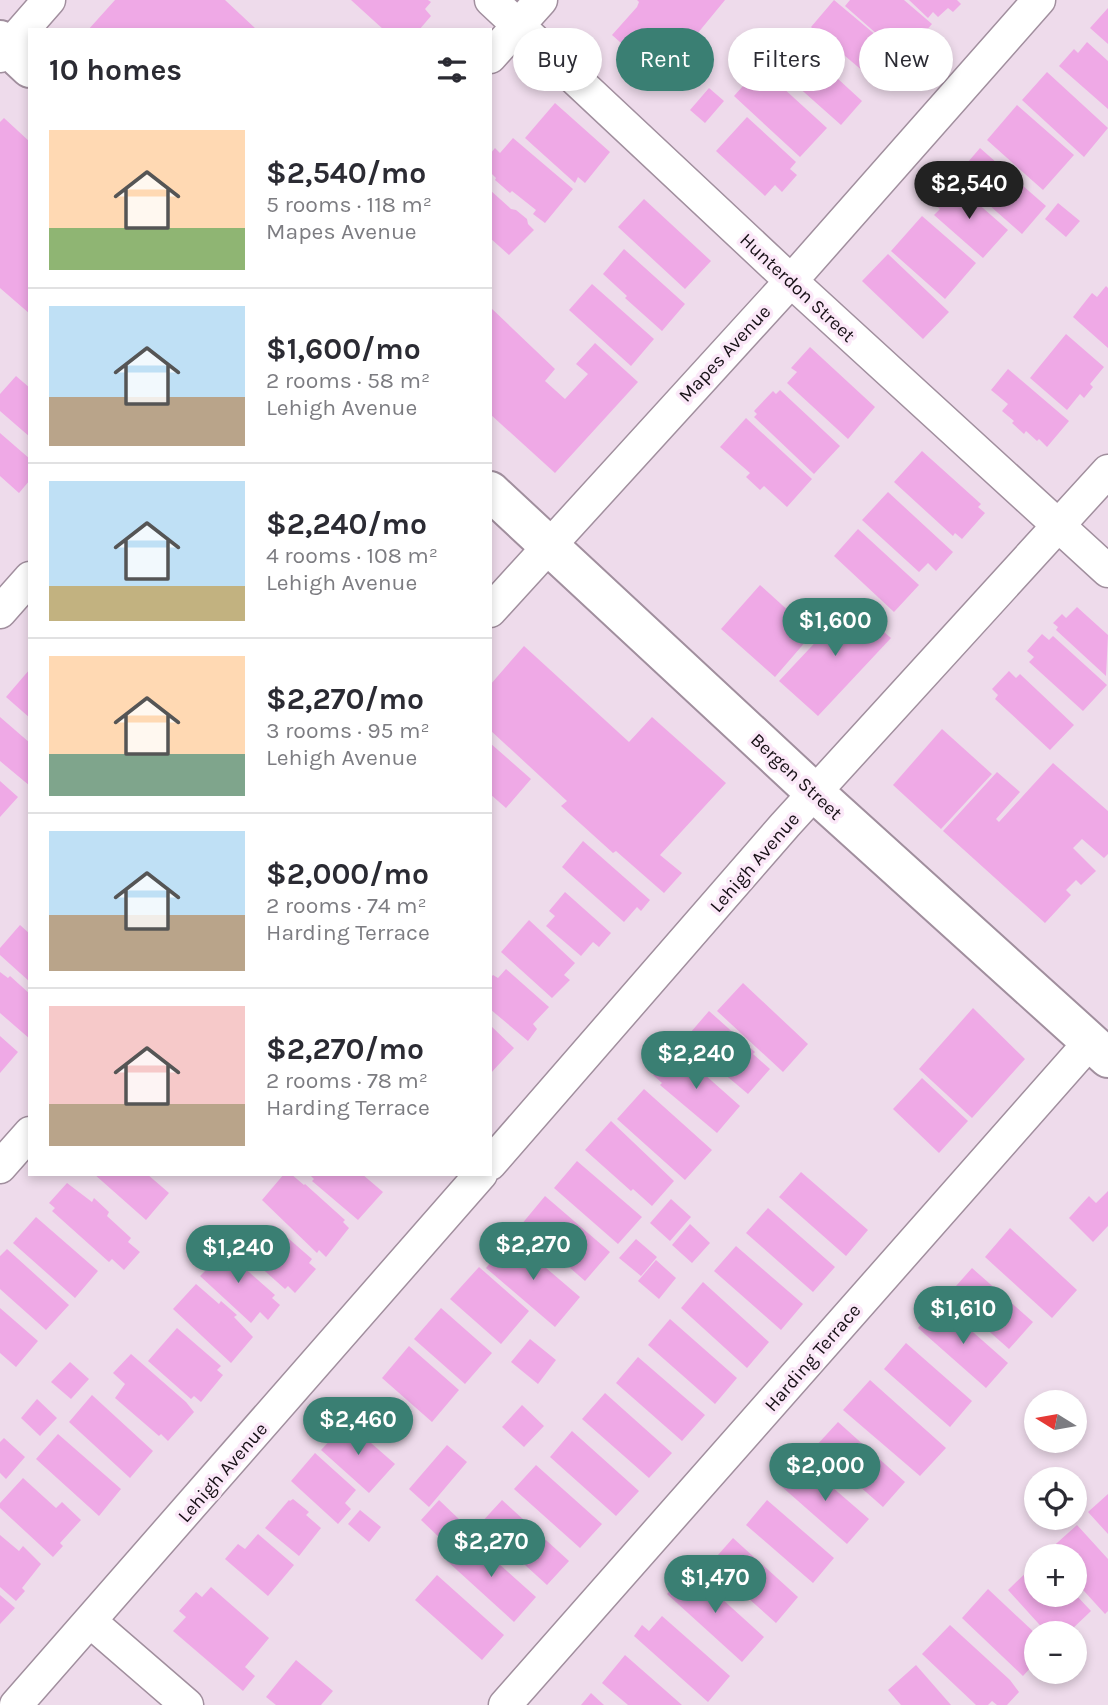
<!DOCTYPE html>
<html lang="en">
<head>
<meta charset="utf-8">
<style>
	:root { --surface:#fff; --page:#f2f2f3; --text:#2b2b33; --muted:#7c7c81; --line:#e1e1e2; --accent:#3a7f73 }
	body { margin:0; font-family:Karla,sans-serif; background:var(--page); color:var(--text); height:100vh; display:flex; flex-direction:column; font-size:26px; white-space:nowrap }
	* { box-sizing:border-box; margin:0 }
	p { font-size:23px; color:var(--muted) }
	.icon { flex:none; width:38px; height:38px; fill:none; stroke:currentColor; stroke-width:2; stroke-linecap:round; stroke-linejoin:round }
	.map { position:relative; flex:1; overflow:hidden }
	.details { position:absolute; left:28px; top:28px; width:464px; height:1148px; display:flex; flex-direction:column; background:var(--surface); border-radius:0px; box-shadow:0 4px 10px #0003 }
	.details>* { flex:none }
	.top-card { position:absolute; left:513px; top:28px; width:490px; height:63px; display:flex; gap:14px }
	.needle { width:46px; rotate:281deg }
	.fabs { position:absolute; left:1024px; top:1390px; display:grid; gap:14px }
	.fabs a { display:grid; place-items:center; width:63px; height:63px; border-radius:50%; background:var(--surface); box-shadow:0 4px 10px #0003; font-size:35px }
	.price { position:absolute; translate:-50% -60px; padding:0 16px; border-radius:24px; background:var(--accent); color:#fff; font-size:23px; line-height:46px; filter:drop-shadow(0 2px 4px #0008) }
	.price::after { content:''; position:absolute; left:50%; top:42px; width:21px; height:16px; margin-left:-10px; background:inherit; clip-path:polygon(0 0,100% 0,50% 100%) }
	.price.selected { background:#222; color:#fff }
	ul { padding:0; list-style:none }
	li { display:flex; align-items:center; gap:21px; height:175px; padding:0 21px }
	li+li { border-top:2px solid var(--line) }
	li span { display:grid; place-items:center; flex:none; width:196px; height:140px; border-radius:0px; color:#555 }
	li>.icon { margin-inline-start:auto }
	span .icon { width:84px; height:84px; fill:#fffc; stroke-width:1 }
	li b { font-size:30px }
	h2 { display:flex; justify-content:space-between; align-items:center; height:84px; padding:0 21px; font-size:30px }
	.pill { padding:0 24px; border-radius:32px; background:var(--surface); box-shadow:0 4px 10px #0003; font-size:24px; line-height:63px }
	.pill.selected { background:var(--accent); color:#fff }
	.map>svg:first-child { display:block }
	.building { fill:#efa9e6 }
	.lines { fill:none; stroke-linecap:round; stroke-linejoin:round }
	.minor-casing { stroke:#a18f9e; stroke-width:35 }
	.secondary-casing { stroke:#a18f9e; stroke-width:42 }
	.minor { stroke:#fff; stroke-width:32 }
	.secondary { stroke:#fff; stroke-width:38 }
	.labels { text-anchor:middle; stroke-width:7; stroke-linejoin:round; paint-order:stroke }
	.street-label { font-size:19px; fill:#171016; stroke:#fbe8f8 }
</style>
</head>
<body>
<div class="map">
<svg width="1108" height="1705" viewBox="0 0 1108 1705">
	<rect width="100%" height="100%" fill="#eedbeb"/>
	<path class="building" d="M115,0H225L257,30H88Z
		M351,0H428L431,2L425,9L431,16L419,30H384Z
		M637,0H725L688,45L692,48L664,81L612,35L637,7L639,2Z
		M834,0L896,52L893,56L899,61L880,82L874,77L871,78L811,27Z
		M850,0H904L932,24L903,57L845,6Z
		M909,0H957L961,4L953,12L948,8L938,17L933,12L928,18Z
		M1108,8V44L1090,28Z
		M1087,42L1108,61V109L1059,66L1074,49L1078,53Z
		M800,44L862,101L841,125L778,69Z
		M760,67L827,128L800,157L734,96Z
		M1047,72L1108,128L1084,157L1022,100Z
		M709,88L724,101L705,123L690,110Z
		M555,103L610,152L585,183L578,177L575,183L525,138Z
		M1017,105L1074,155L1043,190L987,140Z
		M747,117L796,162L790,169L797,175L782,192L775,185L765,196L716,151Z
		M4,118L30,142V314L0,288V122Z
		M513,138L573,189L545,223L533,214L536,210L512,191L510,193L495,180L496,178L490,172V154L495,148L500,153Z
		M980,148L1046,206L1022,234L956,176Z
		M947,187L953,193L959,187L1008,230L983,258L934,215L940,209L933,203Z
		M490,190L511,209L516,210L527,219L528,224L534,230L509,255L490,238Z
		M644,199L711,261L685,289L618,227Z
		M1058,203L1080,221L1066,237L1045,219Z
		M922,216L976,263L945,299L891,251Z
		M624,249L685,304L662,331L625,298L627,296L603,274Z
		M888,254L949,312L923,339L862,281Z
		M592,284L654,339L631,366L569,310Z
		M1106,286L1108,288V348L1073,317L1092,293L1097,297Z
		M490,307L555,369L545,381L565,399L588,374L576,364L595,343L638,382L555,473L490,414Z
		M1066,334L1104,367L1090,384L1093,387L1084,398L1080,394L1067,410L1030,378Z
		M810,347L875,407L848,439L787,383L797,372L791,368Z
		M1008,369L1069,421L1047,447L1039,439L1037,441L1026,431L1024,434L1012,423L1014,421L1002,411L1008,404L991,390Z
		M16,376L30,388V437L0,411V394Z
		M780,390L840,446L814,474L754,417L757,414L754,411L773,391L776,394Z
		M746,418L812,479L787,507L764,486L760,490L746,477L750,473L720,447Z
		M0,433L30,459V480L19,493L0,476Z
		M922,451L981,504L978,507L985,513L962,539L955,533L953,536L894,482Z
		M888,492L953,552L936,571L928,563L919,572L862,520Z
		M858,529L919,585L894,612L834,556Z
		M760,585L813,633L775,677L721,629Z
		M852,599L867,611L864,615L891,638L818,716L779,681L840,616L837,614Z
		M1077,607L1108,635L1106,676L1056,630L1058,627L1053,623L1062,614L1066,618Z
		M1042,634L1049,640L1053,636L1107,685L1083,711L1029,662L1034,657L1027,651Z
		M524,646L629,742L652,717L726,783L660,855L682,873L664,893L616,851L613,853L561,806L567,801L490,730V685Z
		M30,669V718L6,697Z
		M1009,671L1016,678L1020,674L1074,725L1050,750L995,699L998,695L992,689Z
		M0,717L30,743V786L0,761Z
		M942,729L992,774L941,829L893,785Z
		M490,743L531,779L506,808L490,794Z
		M1053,763L1108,811V854L1104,858L1082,839L1073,848L1096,871L1081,885L1076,880L1066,890L1071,895L1045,923L943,831L997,772L1020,792L996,819L999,822Z
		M0,781L18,797L0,817Z
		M583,841L650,900L641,911L637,907L624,922L562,867Z
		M565,892L611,933L599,947L593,942L581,956L546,926L555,916L549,911Z
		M529,920L575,963L564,975L570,980L552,998L501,952Z
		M20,925L30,934V982L0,955V948Z
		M506,969L549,1007L533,1024L537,1029L528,1041L490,1009V978L493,975L498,978Z
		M0,972L8,978L10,976L30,994V1039L0,1013Z
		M743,983L808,1044L783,1072L717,1011Z
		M973,1008L1025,1059L972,1118L919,1069Z
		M709,1011L755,1052L753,1054L770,1069L748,1094L684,1040Z
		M490,1025L514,1048L490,1074Z
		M0,1036L18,1052L0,1073Z
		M677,1050L740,1106L717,1133L660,1085L662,1083L653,1075Z
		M922,1078L968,1121L939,1153L893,1109Z
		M644,1089L712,1150L685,1180L617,1119Z
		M611,1121L674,1181L652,1206L633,1189L631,1191L585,1150Z
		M577,1161L642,1217L618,1244L554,1188Z
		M801,1172L868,1230L846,1256L779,1197Z
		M94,1174H147L169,1193L146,1220Z
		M284,1174H291L304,1185L305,1184L345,1220L343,1222L349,1228L326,1257L319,1250L317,1253L262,1200Z
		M309,1174H362L383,1192L358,1220L312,1181L314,1179Z
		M67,1183L92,1202L94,1198L109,1212L107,1216L131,1238L128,1242L140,1252L124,1270L112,1259L109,1262L52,1211L55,1208L49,1203Z
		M1108,1191V1226L1093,1242L1069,1218L1089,1196L1096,1203Z
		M545,1196L610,1252L585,1281L521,1225Z
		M671,1199L691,1217L670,1241L650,1223Z
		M768,1208L835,1267L813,1292L746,1233Z
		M36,1217L98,1271L75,1298L13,1243Z
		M690,1224L710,1243L692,1263L672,1245Z
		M273,1225L312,1259L309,1263L316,1269L295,1293L288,1286L285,1289L248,1256L251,1252L235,1237L245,1226L261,1239Z
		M1010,1228L1077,1290L1052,1318L985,1257Z
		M511,1238L580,1297L555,1327L486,1268Z
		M636,1239L657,1257L641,1276L619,1258Z
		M216,1243L275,1295L272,1298L280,1305L268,1320L260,1312L251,1323L200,1276L211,1265L203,1258Z
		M736,1246L803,1304L781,1330L714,1271Z
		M7,1249L69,1305L46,1330L0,1289V1256Z
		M656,1260L676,1278L659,1299L638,1281Z
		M479,1267L529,1311L501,1344L450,1299Z
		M972,1268L1033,1322L1009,1349L948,1295Z
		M703,1282L769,1342L747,1368L681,1308Z
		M196,1284L219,1304L221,1301L237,1315L234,1317L253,1337L231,1363L173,1309Z
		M940,1303L1008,1363L986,1388L918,1328Z
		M0,1308L38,1341L16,1367L0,1353Z
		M441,1308L492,1353L465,1384L414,1339Z
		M670,1319L737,1378L715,1404L648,1345Z
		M177,1328L221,1366L217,1370L223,1375L201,1402L194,1396L191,1399L148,1361Z
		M530,1339L556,1360L538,1384L511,1362Z
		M906,1343L972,1401L950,1427L884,1369Z
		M409,1346L459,1390L432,1422L382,1378Z
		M131,1354L186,1402L194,1412L168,1441L161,1434L159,1436L115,1398L125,1384L113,1373Z
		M638,1357L705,1415L682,1441L616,1383Z
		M70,1362L89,1379L71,1399L51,1382Z
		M870,1380L946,1448L920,1476L843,1410Z
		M605,1393L672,1453L649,1478L582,1419Z
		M92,1395L153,1451L130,1478L69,1422Z
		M37,1399L57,1418L40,1436L21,1418Z
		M522,1405L544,1426L524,1447L502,1427Z
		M347,1422L395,1464L369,1493L321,1450Z
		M838,1422L905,1482L883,1507L815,1447Z
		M572,1431L639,1491L616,1516L550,1457Z
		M58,1434L121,1489L99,1516L36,1459Z
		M4,1438L25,1457L6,1479L0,1473V1442Z
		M447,1445L467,1462L429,1507L409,1489Z
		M315,1453L356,1490L345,1503L351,1509L338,1524L291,1481Z
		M802,1461L869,1519L847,1544L781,1486Z
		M536,1465L602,1524L580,1548L514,1489Z
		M23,1478L56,1508L62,1502L81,1520L60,1543L63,1546L53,1557L0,1508V1503Z
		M1108,1494V1534L1088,1512Z
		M293,1499L309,1512L306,1515L321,1528L299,1556L265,1528L289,1500L290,1501Z
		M439,1500L461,1521L443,1541L421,1520Z
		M502,1500L569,1561L547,1585L480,1524Z
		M767,1500L834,1558L813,1583L746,1525Z
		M360,1510L381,1527L369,1542L348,1524Z
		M1077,1525L1108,1559V1611L1105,1614L1074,1580V1556H1052L1048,1551Z
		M258,1534L294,1565L268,1596L225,1559L238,1544L245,1549Z
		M0,1535L19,1551L23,1546L41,1564L22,1588L25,1591L16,1601L0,1587Z
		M468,1536L536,1597L514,1622L447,1561Z
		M733,1538L798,1597L776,1623L710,1564Z
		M1036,1563V1594H1064L1067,1597L1075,1594L1091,1611L1070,1631L1072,1633H1047L1008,1590Z
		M689,1569L764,1637L742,1662L667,1594Z
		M437,1575L504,1635L482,1660L415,1600Z
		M211,1587L269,1638L245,1667L255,1676L243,1691L173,1631L186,1617L179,1611L196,1592L202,1597Z
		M988,1589L1036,1634V1667L1033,1665L1023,1676L962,1618Z
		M0,1595L15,1608L0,1624Z
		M662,1616L730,1676L708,1702L634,1636L642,1625L649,1631Z
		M950,1625L1010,1680L1019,1692L1007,1705H997L992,1701L988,1705H976L922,1654Z
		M625,1655L682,1705H628L602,1683Z
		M296,1660L333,1691L321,1705H276L266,1697Z
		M916,1665L951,1705H901L888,1690Z
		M591,1693L604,1705H581Z"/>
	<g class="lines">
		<g class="minor-casing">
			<path id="minor" d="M491,0L791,281L1108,571
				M0,56L49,0
				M490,57L541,0
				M490,611L791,281L1039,0
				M0,612L30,578
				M490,1164L785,825L1108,471
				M0,1167L30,1133
				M91,1622L187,1705
				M16,1705L481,1174
				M505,1705L1090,1042"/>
		</g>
		<g class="secondary-casing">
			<path id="secondary" d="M0,40L30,68
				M490,491L815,793L1108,1058"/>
		</g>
		<use href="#minor" class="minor"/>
		<use href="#secondary" class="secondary"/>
	</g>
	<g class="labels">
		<g class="street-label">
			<text transform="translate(798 287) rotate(43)" y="7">Hunterdon Street</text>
			<text transform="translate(724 353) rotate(-47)" y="7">Mapes Avenue</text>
			<text transform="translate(797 776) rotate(43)" y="7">Bergen Street</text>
			<text transform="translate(754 862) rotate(-49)" y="7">Lehigh Avenue</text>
			<text transform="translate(812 1357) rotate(-49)" y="7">Harding Terrace</text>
			<text transform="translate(222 1472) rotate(-49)" y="7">Lehigh Avenue</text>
		</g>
	</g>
</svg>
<div class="fabs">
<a><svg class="needle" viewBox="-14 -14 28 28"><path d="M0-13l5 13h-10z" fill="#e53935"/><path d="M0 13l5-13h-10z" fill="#7c7c81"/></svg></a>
<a><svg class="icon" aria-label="locate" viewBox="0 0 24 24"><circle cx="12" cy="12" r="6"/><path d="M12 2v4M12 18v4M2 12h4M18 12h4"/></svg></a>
<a>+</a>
<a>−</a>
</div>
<b class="price selected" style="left:969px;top:221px">$2,540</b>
<b class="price" style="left:835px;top:658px">$1,600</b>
<b class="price" style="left:696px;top:1091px">$2,240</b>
<b class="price" style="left:533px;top:1282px">$2,270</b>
<b class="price" style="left:238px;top:1285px">$1,240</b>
<b class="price" style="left:963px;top:1346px">$1,610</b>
<b class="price" style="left:358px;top:1457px">$2,460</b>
<b class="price" style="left:825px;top:1503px">$2,000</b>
<b class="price" style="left:491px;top:1579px">$2,270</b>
<b class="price" style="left:715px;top:1615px">$1,470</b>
<div class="top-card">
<a class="pill">Buy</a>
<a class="pill selected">Rent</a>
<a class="pill">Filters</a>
<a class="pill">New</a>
</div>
<section class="details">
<h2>10 homes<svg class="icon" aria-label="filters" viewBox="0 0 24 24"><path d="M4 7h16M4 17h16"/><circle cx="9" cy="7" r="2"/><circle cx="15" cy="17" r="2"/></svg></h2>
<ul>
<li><span style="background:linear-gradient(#ffd9b3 70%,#8fb573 0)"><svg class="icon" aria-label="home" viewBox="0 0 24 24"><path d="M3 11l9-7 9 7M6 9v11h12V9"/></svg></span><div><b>$2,540/mo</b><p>5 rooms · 118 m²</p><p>Mapes Avenue</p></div></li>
<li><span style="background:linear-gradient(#bfe0f5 65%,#b9a48a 0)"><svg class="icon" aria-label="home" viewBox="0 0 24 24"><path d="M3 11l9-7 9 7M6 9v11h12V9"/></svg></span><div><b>$1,600/mo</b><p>2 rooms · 58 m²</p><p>Lehigh Avenue</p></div></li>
<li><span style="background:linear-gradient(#bfe0f5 75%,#c2b280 0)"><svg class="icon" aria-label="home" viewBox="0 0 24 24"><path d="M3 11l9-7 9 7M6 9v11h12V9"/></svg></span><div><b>$2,240/mo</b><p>4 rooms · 108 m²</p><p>Lehigh Avenue</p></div></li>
<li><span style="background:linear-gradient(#ffd9b3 70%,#7fa58c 0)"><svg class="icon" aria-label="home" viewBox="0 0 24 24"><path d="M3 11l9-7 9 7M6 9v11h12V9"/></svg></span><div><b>$2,270/mo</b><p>3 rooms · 95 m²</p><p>Lehigh Avenue</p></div></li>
<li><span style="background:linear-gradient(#bfe0f5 60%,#b9a48a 0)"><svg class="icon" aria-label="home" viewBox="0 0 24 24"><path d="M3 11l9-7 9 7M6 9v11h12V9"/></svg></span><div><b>$2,000/mo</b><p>2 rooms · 74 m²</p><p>Harding Terrace</p></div></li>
<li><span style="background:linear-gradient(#f6c9c9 70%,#b9a48a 0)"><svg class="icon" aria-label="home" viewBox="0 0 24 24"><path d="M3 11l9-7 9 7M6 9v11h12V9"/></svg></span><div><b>$2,270/mo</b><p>2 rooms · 78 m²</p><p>Harding Terrace</p></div></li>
</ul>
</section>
</div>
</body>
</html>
